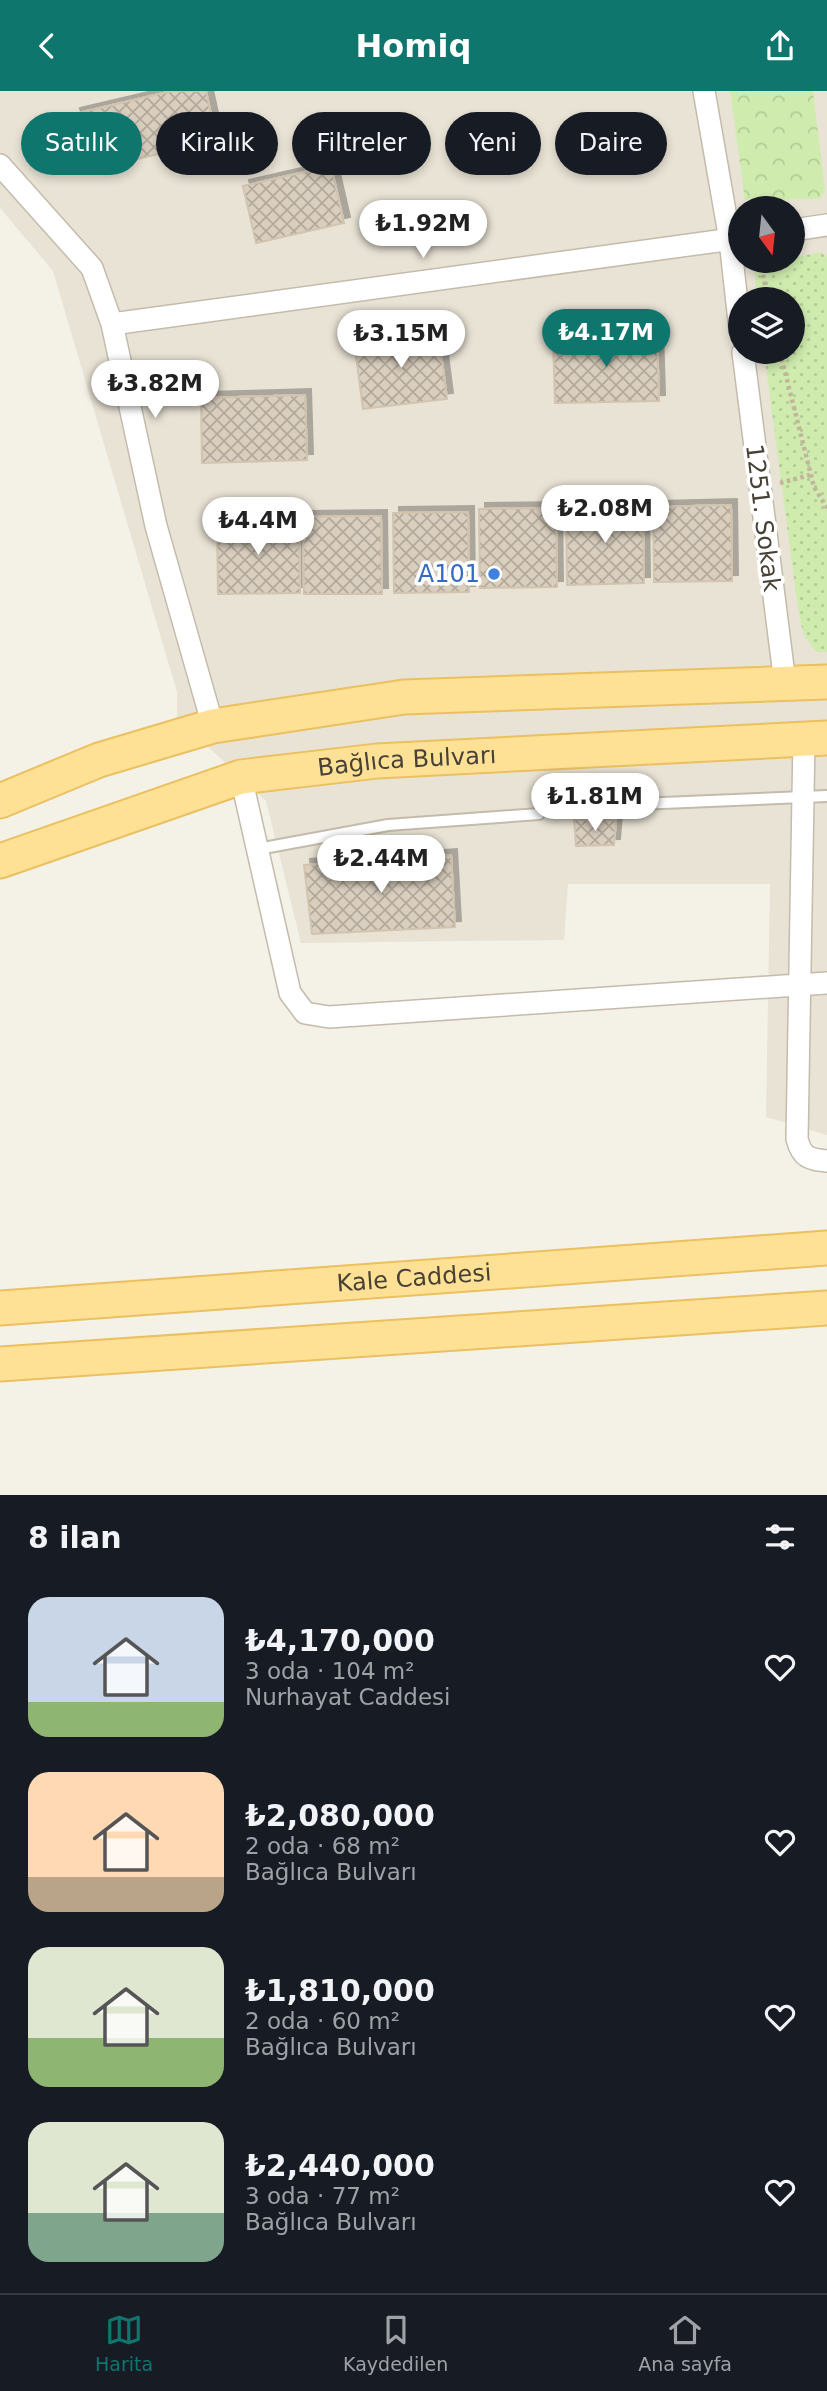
<!DOCTYPE html>
<html lang="tr">
<head>
<meta charset="utf-8">
<style>
	:root { --surface:#171b24; --page:#242831; --text:#f1f3f6; --muted:#9ea1a6; --line:#363941; --accent:#0f766e }
	body { margin:0; font-family:"DejaVu Sans",sans-serif; background:var(--page); color:var(--text); height:100vh; display:flex; flex-direction:column; font-size:26px; white-space:nowrap }
	* { box-sizing:border-box; margin:0 }
	p { font-size:23px; color:var(--muted) }
	.icon { flex:none; width:38px; height:38px; fill:none; stroke:currentColor; stroke-width:2; stroke-linecap:round; stroke-linejoin:round }
	.map { position:relative; height:1404px; overflow:hidden }
	.drawer { display:flex; flex-direction:column; background:var(--surface); flex:1 }
	.drawer>* { flex:none }
	.top-card { position:absolute; left:21px; top:21px; width:786px; height:63px; display:flex; gap:14px }
	.needle { width:46px; rotate:165deg }
	.controls { position:absolute; left:728px; top:105px; display:grid; gap:14px }
	.controls a { display:grid; place-items:center; width:77px; height:77px; border-radius:50%; background:var(--surface); box-shadow:0 4px 10px #0003; font-size:35px }
	.price { position:absolute; translate:-50% -60px; padding:0 16px; border-radius:24px; background:#fff; color:#222; font-size:23px; line-height:46px; filter:drop-shadow(0 2px 4px #0008) }
	.price::after { content:''; position:absolute; left:50%; top:42px; width:21px; height:16px; margin-left:-10px; background:inherit; clip-path:polygon(0 0,100% 0,50% 100%) }
	.price.active { background:var(--accent); color:#fff }
	ul { padding:0; list-style:none }
	li { display:flex; align-items:center; gap:21px; height:175px; padding:0 28px }
	li span { display:grid; place-items:center; flex:none; width:196px; height:140px; border-radius:21px; color:#555 }
	li>.icon { margin-inline-start:auto }
	span .icon { width:84px; height:84px; fill:#fffc; stroke-width:1 }
	li b { font-size:30px }
	h2 { display:flex; justify-content:space-between; align-items:center; height:84px; padding:0 28px; font-size:30px }
	.chip { padding:0 24px; border-radius:32px; background:var(--surface); box-shadow:0 4px 10px #0003; font-size:24px; line-height:63px }
	.chip.active { background:var(--accent); color:#fff }
	header { display:flex; justify-content:space-between; align-items:center; height:91px; padding:0 28px; background:var(--accent); color:#fff; font-size:32px; font-weight:700 }
	.menu { display:flex; justify-content:space-around; align-items:center; height:98px; border-top:2px solid var(--line); background:var(--surface); font-size:19px; color:var(--muted) }
	.menu a { display:grid; justify-items:center; gap:4px }
	.menu .active { color:var(--accent) }
	.map>svg:first-child { display:block }
	.residential { fill:#e9e3d5; fill-rule:evenodd }
	.forest { fill:url(#forest-crowns) }
	.park { fill:url(#park-dots) }
	.building { fill:url(#building-cross-hatch); stroke:#d2c4af; stroke-width:2; filter:url(#shadow) }
	.lines { fill:none; stroke-linecap:round; stroke-linejoin:round }
	.service-casing { stroke:#c4bbac; stroke-width:14 }
	.minor-casing { stroke:#c4bbac; stroke-width:24 }
	.primary-casing { stroke:#eac060; stroke-width:37 }
	.path { stroke:#c3b59a; stroke-width:4.5; stroke-dasharray:3.5 3.5; stroke-linecap:butt }
	.service { stroke:#fff; stroke-width:10 }
	.minor { stroke:#fff; stroke-width:21 }
	.primary { stroke:#ffe196; stroke-width:33 }
	.shop-dot { fill:#3f7fe0; stroke:#fff; stroke-width:2.5 }
	.labels { text-anchor:middle; stroke-width:7; stroke-linejoin:round; paint-order:stroke }
	.street-label { font-size:24px; fill:#484136; stroke:#fff }
	.shop-label { font-size:24px; fill:#366cbe; stroke:#fff; text-anchor:end }
</style>
</head>
<body>
<header><svg class="icon" aria-label="back" viewBox="0 0 24 24"><path d="M15 5l-7 7 7 7"/></svg>Homiq<svg class="icon" aria-label="share" viewBox="0 0 24 24"><path d="M12 15V3M7 8l5-5 5 5M5 13v7h14v-7"/></svg></header>
<div class="map">
<svg width="827" height="1404" viewBox="0 0 827 1404">
	<defs>
		<pattern id="forest-crowns" width="20" height="18" patternUnits="userSpaceOnUse" patternTransform="scale(1.75)"><rect width="20" height="18" fill="#cfebae"/><path d="M2 6a3 3 0 1 1 6 0M12 15a3 3 0 1 1 6 0" fill="none" stroke="#b3cb96"/></pattern>
		<pattern id="park-dots" width="8" height="8" patternUnits="userSpaceOnUse" patternTransform="scale(1.75)"><rect width="8" height="8" fill="#cfebae"/><path d="M2 2h.1M6 6h.1" fill="none" stroke="#b3cb96" stroke-width="1.8" stroke-linecap="round"/></pattern>
		<pattern id="building-cross-hatch" width="8" height="8" patternUnits="userSpaceOnUse" patternTransform="scale(1.75)"><rect width="8" height="8" fill="#dacfbf"/><path d="M0 0l8 8M0 8l8-8" fill="none" stroke="#b3aa9c"/></pattern>
		<filter id="shadow"><feDropShadow dx="6" dy="-6" stdDeviation="0" flood-color="#0004"/></filter>
	</defs>
	<rect width="100%" height="100%" fill="#f4f1e7"/>
	<path class="residential" d="M0,0H827V1044L766,1026L770,793H568L564,849L301,852L266,710L177,627V601L53,180L0,117ZM740,117H793V170H740ZM740,208H793V261H740Z"/>
	<path class="forest" d="M730,0H813L825,100L820,108L745,109Z"/>
	<path class="park" d="M821,161L827,166V561H816L803,542L797,510L764,261H793V208H757L754,175L779,170H793V167Z"/>
	<path class="building" d="M172,0H206L212,28L196,31L201,53L103,76L98,51L82,55L74,23Z
		M331,75L344,132L256,152L243,95Z
		M438,239L447,308L363,318L354,250Z
		M657,244L659,310L555,312L553,248Z
		M305,304L307,369L202,372L201,307Z
		M643,414L644,492L567,494L566,415Z
		M731,414L732,490L654,491L653,416Z
		M556,417L557,496L480,497L479,418Z
		M468,421L469,501L394,502L393,422Z
		M381,425L382,503H304L303,426Z
		M299,428L300,502L218,503L217,429Z
		M574,729H616L614,754L576,755Z
		M451,764L455,836L312,843L304,774Z"/>
	<g class="lines">
		<g class="service-casing">
			<path id="service" d="M591,715L827,705
				M258,758L388,734L539,723"/>
		</g>
		<g class="minor-casing">
			<path id="minor" d="M704,0L730,149L740,239
				M0,74L92,177L112,233L156,435L213,635
				M793,139L827,134
				M112,233L740,147
				M743,261L785,592
				M804,648L797,1048C802,1067 809,1068 827,1070
				M241,686L290,902L305,922L329,926L827,892"/>
		</g>
		<g class="primary-casing">
			<g id="primary">
				<path d="M0,710L99,669L213,635L404,606L827,591"/>
				<path id="s1" d="M0,770L241,686L377,670L827,647"/>
				<path id="s2" d="M0,1217L827,1157"/>
				<path d="M0,1273L827,1217"/>
			</g>
		</g>
		<path class="path" d="M760,170L768,208
			M780,261L814,396L827,417
			M780,392L810,384"/>
		<use href="#service" class="service"/>
		<use href="#minor" class="minor"/>
		<use href="#primary" class="primary"/>
	</g>
	<circle class="shop-dot" cx="494" cy="483" r="7"/>
	<g class="labels">
		<g class="street-label">
			<text transform="translate(763 427) rotate(83)" y="8">1251. Sokak</text>
			<text dy="8" stroke="none"><textPath href="#s1" startOffset="422">Bağlıca Bulvarı</textPath></text>
			<text dy="8" stroke="none"><textPath href="#s2" startOffset="415">Kale Caddesi</textPath></text>
		</g>
		<g class="shop-label">
			<text x="480" y="491">A101</text>
		</g>
	</g>
</svg>
<div class="controls">
<a><svg class="needle" viewBox="-14 -14 28 28"><path d="M0-13l5 13h-10z" fill="#e53935"/><path d="M0 13l5-13h-10z" fill="#9ea1a6"/></svg></a>
<a><svg class="icon" aria-label="layers" viewBox="0 0 24 24"><path d="M12 4l9 5-9 5-9-5zM3 14l9 5 9-5"/></svg></a>
</div>
<b class="price" style="left:423px;top:169px">₺1.92M</b>
<b class="price active" style="left:606px;top:278px">₺4.17M</b>
<b class="price" style="left:401px;top:279px">₺3.15M</b>
<b class="price" style="left:155px;top:329px">₺3.82M</b>
<b class="price" style="left:605px;top:454px">₺2.08M</b>
<b class="price" style="left:258px;top:466px">₺4.4M</b>
<b class="price" style="left:595px;top:742px">₺1.81M</b>
<b class="price" style="left:381px;top:804px">₺2.44M</b>
<div class="top-card">
<a class="chip active">Satılık</a>
<a class="chip">Kiralık</a>
<a class="chip">Filtreler</a>
<a class="chip">Yeni</a>
<a class="chip">Daire</a>
</div>
</div>
<section class="drawer">
<h2>8 ilan<svg class="icon" aria-label="filters" viewBox="0 0 24 24"><path d="M4 7h16M4 17h16"/><circle cx="9" cy="7" r="2"/><circle cx="15" cy="17" r="2"/></svg></h2>
<ul>
<li><span style="background:linear-gradient(#c9d6e8 75%,#8fb573 0)"><svg class="icon" aria-label="home" viewBox="0 0 24 24"><path d="M3 11l9-7 9 7M6 9v11h12V9"/></svg></span><div><b>₺4,170,000</b><p>3 oda · 104 m²</p><p>Nurhayat Caddesi</p></div><svg class="icon" aria-label="heart" viewBox="0 0 24 24"><path d="M12 20l-8-8c-3-5 5-10 8-4 3-6 11-1 8 4z"/></svg></li>
<li><span style="background:linear-gradient(#ffd9b3 75%,#b9a48a 0)"><svg class="icon" aria-label="home" viewBox="0 0 24 24"><path d="M3 11l9-7 9 7M6 9v11h12V9"/></svg></span><div><b>₺2,080,000</b><p>2 oda · 68 m²</p><p>Bağlıca Bulvarı</p></div><svg class="icon" aria-label="heart" viewBox="0 0 24 24"><path d="M12 20l-8-8c-3-5 5-10 8-4 3-6 11-1 8 4z"/></svg></li>
<li><span style="background:linear-gradient(#dfe7d0 65%,#8fb573 0)"><svg class="icon" aria-label="home" viewBox="0 0 24 24"><path d="M3 11l9-7 9 7M6 9v11h12V9"/></svg></span><div><b>₺1,810,000</b><p>2 oda · 60 m²</p><p>Bağlıca Bulvarı</p></div><svg class="icon" aria-label="heart" viewBox="0 0 24 24"><path d="M12 20l-8-8c-3-5 5-10 8-4 3-6 11-1 8 4z"/></svg></li>
<li><span style="background:linear-gradient(#dfe7d0 65%,#7fa58c 0)"><svg class="icon" aria-label="home" viewBox="0 0 24 24"><path d="M3 11l9-7 9 7M6 9v11h12V9"/></svg></span><div><b>₺2,440,000</b><p>3 oda · 77 m²</p><p>Bağlıca Bulvarı</p></div><svg class="icon" aria-label="heart" viewBox="0 0 24 24"><path d="M12 20l-8-8c-3-5 5-10 8-4 3-6 11-1 8 4z"/></svg></li>
</ul>
</section>
<nav class="menu">
<a class="active"><svg class="icon" aria-label="map" viewBox="0 0 24 24"><path d="M3 6l6-2 6 2 6-2v14l-6 2-6-2-6 2zM9 4v14M15 6v14"/></svg>Harita</a>
<a><svg class="icon" aria-label="saved" viewBox="0 0 24 24"><path d="M7 4h10v16l-5-4-5 4z"/></svg>Kaydedilen</a>
<a><svg class="icon" aria-label="home" viewBox="0 0 24 24"><path d="M3 11l9-7 9 7M6 9v11h12V9"/></svg>Ana sayfa</a>
</nav>
</body>
</html>
